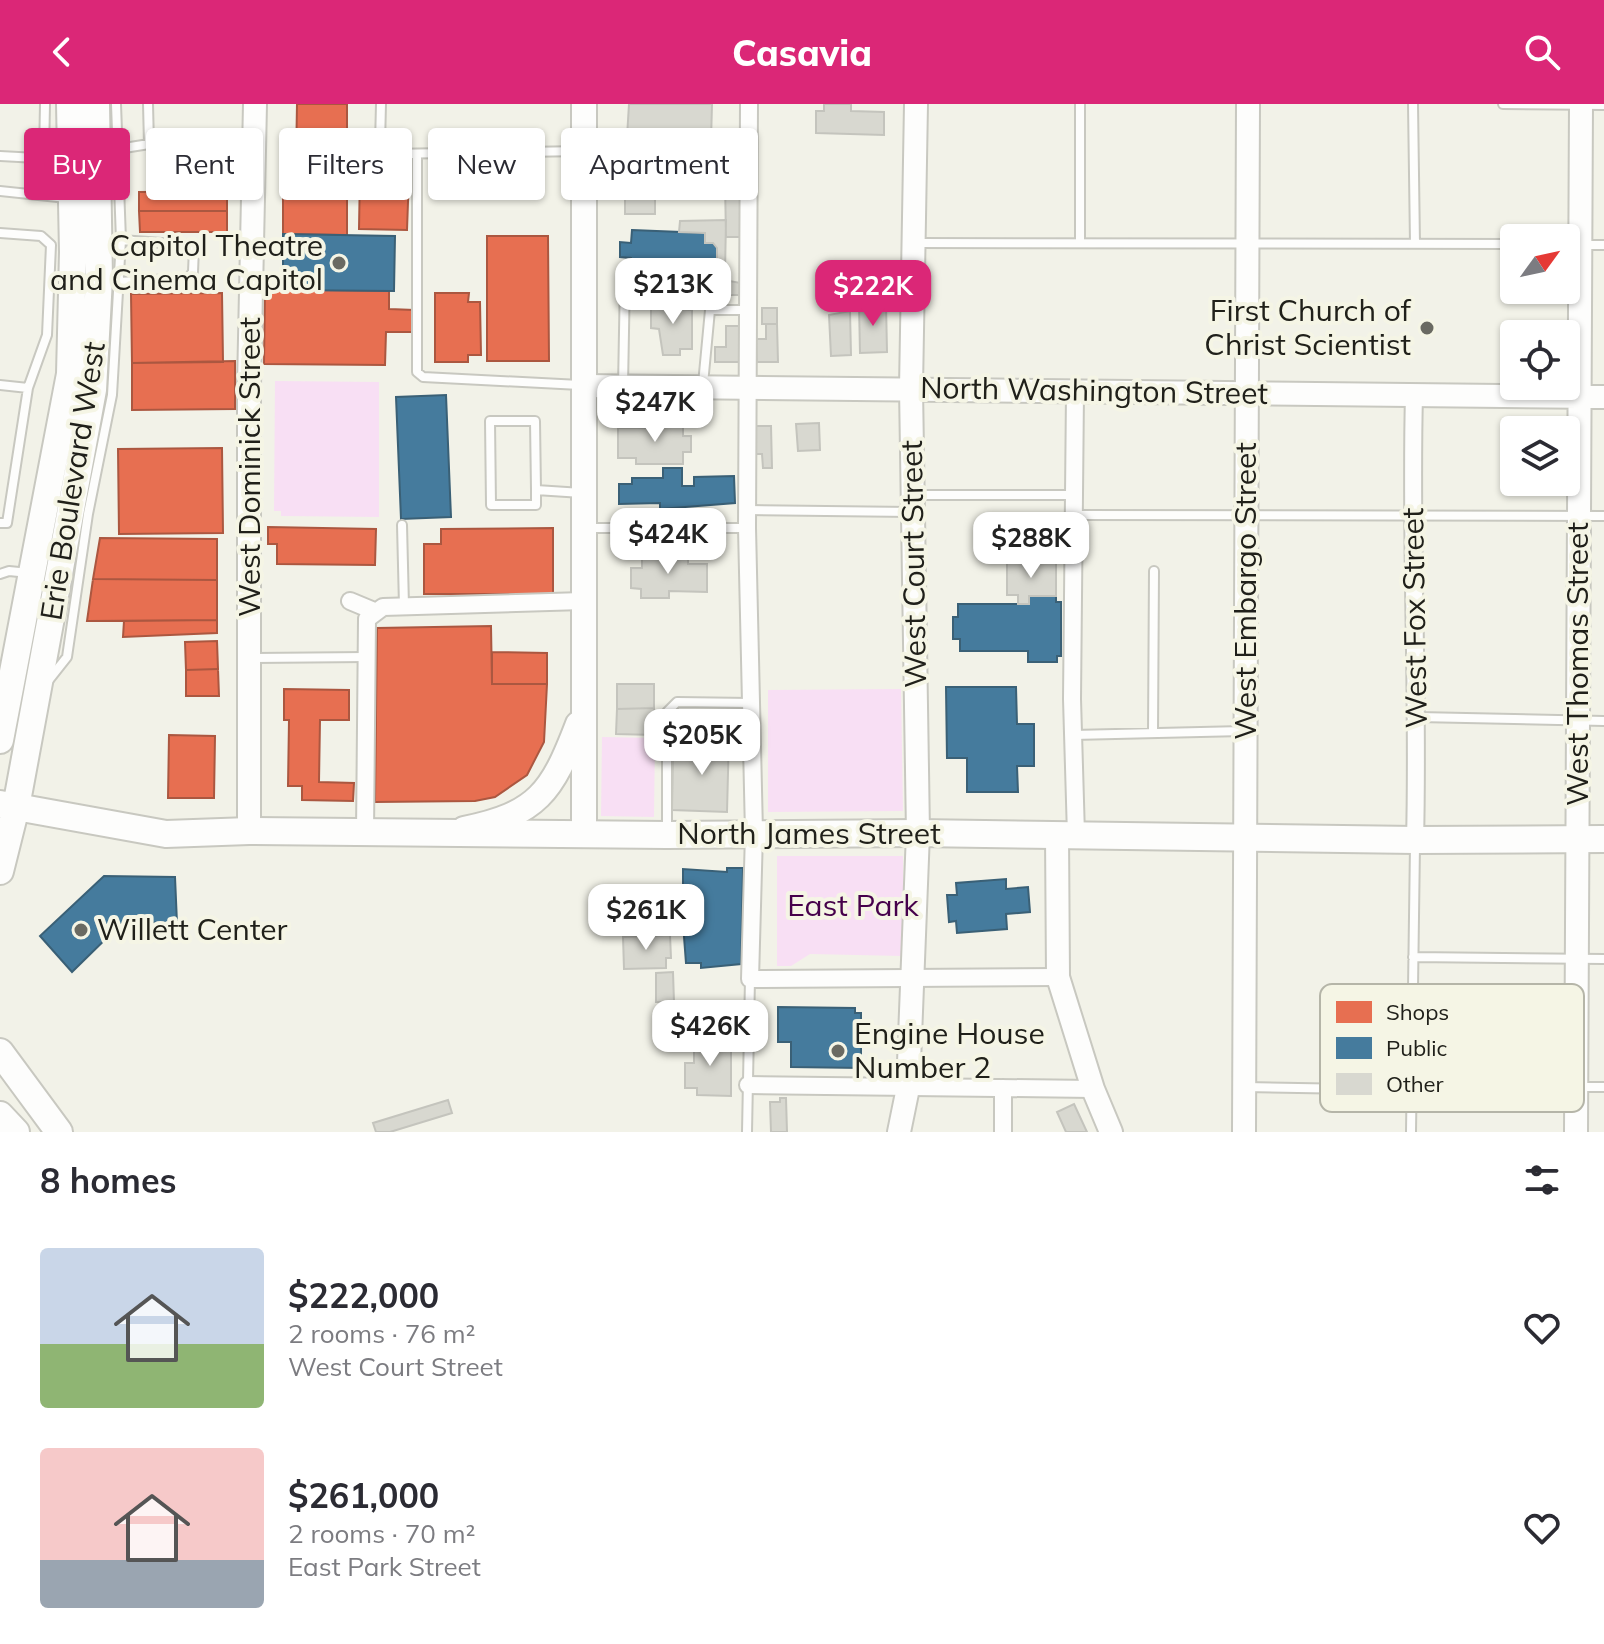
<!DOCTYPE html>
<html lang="en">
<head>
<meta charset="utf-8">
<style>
	:root { --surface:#fff; --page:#f7f7f7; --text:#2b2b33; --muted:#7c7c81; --accent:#db2777 }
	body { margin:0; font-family:Mulish,sans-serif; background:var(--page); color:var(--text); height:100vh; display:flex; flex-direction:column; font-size:30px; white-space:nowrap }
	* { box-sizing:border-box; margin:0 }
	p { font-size:26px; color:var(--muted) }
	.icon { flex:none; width:44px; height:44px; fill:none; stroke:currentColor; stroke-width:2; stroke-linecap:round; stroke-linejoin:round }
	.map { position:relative; height:1028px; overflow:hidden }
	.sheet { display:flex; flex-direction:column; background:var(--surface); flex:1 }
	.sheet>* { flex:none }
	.top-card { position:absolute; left:24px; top:24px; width:800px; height:72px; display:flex; gap:16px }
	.needle { width:52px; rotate:57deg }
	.buttons { position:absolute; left:1500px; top:120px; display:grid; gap:16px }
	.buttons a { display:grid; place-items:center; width:80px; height:80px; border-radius:8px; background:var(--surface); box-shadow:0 2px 6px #0004; font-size:40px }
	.price { position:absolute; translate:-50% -68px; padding:0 18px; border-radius:16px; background:#fff; color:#222; font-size:26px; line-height:52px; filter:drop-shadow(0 2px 4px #0008) }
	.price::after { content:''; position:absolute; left:50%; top:48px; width:24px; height:18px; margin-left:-12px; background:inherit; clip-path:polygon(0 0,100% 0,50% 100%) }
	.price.active { background:var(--accent); color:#fff }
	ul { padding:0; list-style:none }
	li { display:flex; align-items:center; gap:24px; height:200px; padding:0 40px }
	li span { display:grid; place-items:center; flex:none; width:224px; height:160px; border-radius:8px; color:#555 }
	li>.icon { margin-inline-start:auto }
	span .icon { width:96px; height:96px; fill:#fffc; stroke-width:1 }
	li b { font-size:34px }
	h2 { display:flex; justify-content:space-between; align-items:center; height:96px; padding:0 40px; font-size:34px }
	.pill { padding:0 28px; border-radius:8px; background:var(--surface); box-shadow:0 2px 6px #0004; font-size:28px; line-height:72px }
	.pill.active { background:var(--accent); color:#fff }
	header { display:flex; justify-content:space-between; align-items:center; height:104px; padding:0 40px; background:var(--accent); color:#fff; font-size:36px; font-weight:800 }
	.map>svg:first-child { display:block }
	.green { fill:#f8dff4 }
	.shops { fill:#e76f51; stroke:#ab5740; stroke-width:2 }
	.public { fill:#457b9d; stroke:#3a6076; stroke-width:2 }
	.building { fill:#d8d8d0; stroke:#c4c4bd; stroke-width:2 }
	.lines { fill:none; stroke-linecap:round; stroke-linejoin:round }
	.service-casing { stroke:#c8c8c0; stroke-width:12 }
	.minor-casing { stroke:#c8c8c0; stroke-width:20 }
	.tertiary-casing { stroke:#c8c8c0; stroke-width:26 }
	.secondary-casing { stroke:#c8c8c0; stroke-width:28 }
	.primary-casing { stroke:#c8c8c0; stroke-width:30 }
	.service { stroke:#fdfdfc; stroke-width:8 }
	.minor { stroke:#fdfdfc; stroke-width:16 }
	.tertiary { stroke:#fdfdfc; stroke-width:22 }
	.secondary { stroke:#fdfdfc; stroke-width:24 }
	.primary { stroke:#fdfdfc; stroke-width:26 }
	.poi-dot { fill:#6a6a62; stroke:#f5f5e5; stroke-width:3 }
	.labels { text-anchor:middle; stroke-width:8; stroke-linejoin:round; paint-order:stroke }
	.poi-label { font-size:30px; fill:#20201a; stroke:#f5f5e5; text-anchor:end }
	.street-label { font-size:30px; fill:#20201a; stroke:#f5f5e5 }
	.park-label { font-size:30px; fill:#46014b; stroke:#f5f5e5 }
	.key { fill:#f5f5e5; stroke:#b5b5a8; stroke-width:2 }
	.key-label { font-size:22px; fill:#20201a }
</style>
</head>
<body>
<header><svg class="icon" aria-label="back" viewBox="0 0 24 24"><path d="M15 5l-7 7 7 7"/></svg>Casavia<svg class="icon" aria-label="search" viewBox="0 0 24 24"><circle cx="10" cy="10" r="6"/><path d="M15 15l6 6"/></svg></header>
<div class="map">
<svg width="1604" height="1028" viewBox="0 0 1604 1028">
	<rect width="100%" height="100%" fill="#f2f2e8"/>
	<path class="green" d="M275,277L379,278V413L281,412V407H274Z
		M901,585L903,707L768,708V586Z
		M602,633L655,634L654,713L601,712Z
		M777,752H903V852L810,850L791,862H777Z"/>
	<path class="shops" d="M297,0H347V59L296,58Z
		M283,58L347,59V86H283Z
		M360,69L409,70L407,126L359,125Z
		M283,86H347V131L283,130Z
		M227,87V107H139V88Z
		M139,107H227V128H140Z
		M487,132H548L549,257H487Z
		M265,185L389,187V205L414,206L413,228H386L385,261L264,260Z
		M222,189L223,258L132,259L131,190Z
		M435,189H469L468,198H480L481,251H468V258H435Z
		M235,257V305L132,306V259Z
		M222,344L223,429L119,430L118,345Z
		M268,423L376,425L375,461L277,460V440H268Z
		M553,424V490H424V440H441V425Z
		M100,434L217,435V476L93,475Z
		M93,475L217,476V516L87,517Z
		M217,516V529L123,533L124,517Z
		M491,522L492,580H547L544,638L527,671L495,693L475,697L375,698L377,524Z
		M217,537L218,565L186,566L185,538Z
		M492,548L547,549V580H492Z
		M218,565L219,592H186V566Z
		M284,585L349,586V616H320L319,678L354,679L353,697L302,696V682H288L289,616H284Z
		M169,631L215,632L214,694H168Z"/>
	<path class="public" d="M632,126L705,129V139H713L717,144V155L703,159V168L631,166V154L620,153V138L631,139Z
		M283,130L395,132L394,187L283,186Z
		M446,291L451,413L401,415L396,293Z
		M663,364H682V382H694V373L734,372L735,399L660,405V399L619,400V380H632V374H663Z
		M1029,492H1056V498H1061V552H1057V558H1028V547H960V535H953V513H958V500H1029Z
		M946,583H1016L1017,620H1034V662H1017L1018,688H967V654H947Z
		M727,764H743L741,860L701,864V859H686L682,806H687L686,782H683V765L727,768Z
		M104,772L175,773L177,819L123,818L72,868L40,832Z
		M1006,775V785L1028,783L1030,808L1006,810L1007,825L957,829L956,817L949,818L947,791H957L956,779Z
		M778,903L855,904V909H861V964L791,963V938H778Z"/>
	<path class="building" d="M629,0H712L711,37L627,33Z
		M824,0H851V7L884,8V31L816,29V7H824Z
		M714,43L742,44L741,77L713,76Z
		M625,44H658V69H625Z
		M740,78L742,133H726L725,79Z
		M655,81V110H625V82Z
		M726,116L725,169L703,168V159L717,155V144L713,139H705V129L679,128L680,117Z
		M648,173L675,174L674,196H647Z
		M718,175L741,179V191H721Z
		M651,198H681V205L692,206V245H680V251H663L659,225L651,224Z
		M886,199L887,248L860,249L859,200Z
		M762,204H777V220H762Z
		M850,207L851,251L831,252L829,211Z
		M766,220H777L778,258H757L756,235H766Z
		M726,222H744V258H715V243H726Z
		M656,317H683V332H691V348H683V360H636V354H618V324H656Z
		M819,319L820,346L798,347L796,320Z
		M755,322H771L772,364H763L762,350H756Z
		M642,449L688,450V460H707V488L669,487V494H641V485L631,484V464H642Z
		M1007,458H1056V492H1029V500H1018V491H1007Z
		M617,580H654V604L617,605Z
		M654,604L655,631L616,630L617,605Z
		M711,629L729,630L727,708L672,706L673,646L711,647Z
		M670,831L671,854H666V864L624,865L623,833Z
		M673,868L674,898H656V869Z
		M694,936H731V992L697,991V984H685V959H694Z
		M780,994H786L787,1028H771L770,998H780Z
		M448,996L452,1009L390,1028H376L373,1019Z
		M1074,1000L1087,1028H1066L1057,1008Z"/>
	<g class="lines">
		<g class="service-casing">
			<path id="service" d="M381,0L380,40L387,50L583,47
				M1080,0V137
				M1413,0L1415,140
				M1503,0L1604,1
				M118,45L149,40L148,0
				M417,51V268L423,273L580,281
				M0,52L37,54L44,50L45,0
				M0,87L67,94
				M0,129L41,132L51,141L47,231L28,284L7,419H0
				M917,139L1514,140
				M1566,141H1604
				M119,178L188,174L193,168L194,144L189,141L121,136
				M703,280L710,206H748
				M0,281L28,284
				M623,282L625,173
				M536,386L535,317H490L491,401H536V386L582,389
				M913,391H1074
				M748,406L911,408
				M1074,411L1604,412
				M402,421L404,502
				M588,424H746
				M0,470L9,467L29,469
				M249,554L367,553
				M48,577L67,553L88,410L112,291L121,136L116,0
				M1418,613L1604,617
				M1153,628L1154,467
				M1073,631L1243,627
				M667,726V608L677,598L750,599
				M1413,853L1604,855
				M1245,983L1412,986
				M1577,983H1604
				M747,1028L750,875
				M1411,1028L1415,741"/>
		</g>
		<g class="minor-casing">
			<path id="minor" d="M749,0L747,424L754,729L750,875L1058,873
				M1075,289L1072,595L1076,731
				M1414,291C1410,440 1419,588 1415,736
				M350,497L374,507
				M365,729L367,515L383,503L583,497
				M748,981L1093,985
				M1003,1028V984"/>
		</g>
		<g class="tertiary-casing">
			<path id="tertiary" d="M585,282L1604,293
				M249,727V281L255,0
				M1057,731L1058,873L1093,985L1111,1028
				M899,1028L908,984L918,729L911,284L916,0
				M1244,1028L1248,0
				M1576,1028L1581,0"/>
		</g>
		<g class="secondary-casing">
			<path id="secondary" d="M464,725C538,710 552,688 578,620
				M584,729V0"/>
		</g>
		<g class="primary-casing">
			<path id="primary" d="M0,636L70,270L73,148L70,0
				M0,700L166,730L249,727L667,731L918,729L1415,736L1604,735
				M0,767L16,703L93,286L99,174L96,0
				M0,948L59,1028
				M0,1011L16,1028"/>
		</g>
		<use href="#service" class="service"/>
		<use href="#minor" class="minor"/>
		<use href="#tertiary" class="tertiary"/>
		<use href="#secondary" class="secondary"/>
		<use href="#primary" class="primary"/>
	</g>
	<g class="poi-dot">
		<circle cx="339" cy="159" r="8"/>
		<circle cx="1427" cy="224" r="8"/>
		<circle cx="81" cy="826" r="8"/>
		<circle cx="838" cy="947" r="8"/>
	</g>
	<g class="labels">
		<g class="poi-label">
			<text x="323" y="152">Capitol Theatre<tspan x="323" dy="34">and Cinema Capitol</tspan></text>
			<text x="1411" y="217">First Church of<tspan x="1411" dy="34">Christ Scientist</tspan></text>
			<text x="97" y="836" text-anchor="start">Willett Center</text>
			<text x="854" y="940" text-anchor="start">Engine House<tspan x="854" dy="34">Number 2</tspan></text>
		</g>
		<g class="street-label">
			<text transform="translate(1094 287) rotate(1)" y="10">North Washington Street</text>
			<text transform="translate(250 363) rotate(-90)" y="10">West Dominick Street</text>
			<text transform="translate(73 377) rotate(-81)" y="10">Erie Boulevard West</text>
			<text transform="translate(914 460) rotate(-91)" y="10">West Court Street</text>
			<text transform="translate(1246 487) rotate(-90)" y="10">West Embargo Street</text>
			<text transform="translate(1415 514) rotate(-91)" y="10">West Fox Street</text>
			<text transform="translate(1578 560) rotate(-90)" y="10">West Thomas Street</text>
			<text x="809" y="740">North James Street</text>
		</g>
		<g class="park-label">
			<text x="853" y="812">East Park</text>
		</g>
	</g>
	<rect x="1320" y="880" width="264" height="128" rx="12" class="key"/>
	<rect x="1336" y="897" width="36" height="22" fill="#e76f51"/>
	<rect x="1336" y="933" width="36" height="22" fill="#457b9d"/>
	<rect x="1336" y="969" width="36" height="22" fill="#d8d8d0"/>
	<g class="key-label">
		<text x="1386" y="916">Shops</text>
		<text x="1386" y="952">Public</text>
		<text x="1386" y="988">Other</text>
	</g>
</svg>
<div class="buttons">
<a><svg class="needle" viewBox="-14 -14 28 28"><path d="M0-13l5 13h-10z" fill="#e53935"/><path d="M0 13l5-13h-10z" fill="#7c7c81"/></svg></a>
<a><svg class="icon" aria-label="locate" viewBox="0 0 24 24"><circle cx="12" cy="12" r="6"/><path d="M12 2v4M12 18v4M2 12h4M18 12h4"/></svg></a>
<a><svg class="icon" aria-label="layers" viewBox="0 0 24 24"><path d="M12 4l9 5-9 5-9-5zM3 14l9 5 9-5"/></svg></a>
</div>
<b class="price" style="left:673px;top:222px">$213K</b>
<b class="price active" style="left:873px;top:224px">$222K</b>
<b class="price" style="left:655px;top:340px">$247K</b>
<b class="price" style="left:668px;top:472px">$424K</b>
<b class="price" style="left:1031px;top:476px">$288K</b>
<b class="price" style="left:702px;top:673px">$205K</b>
<b class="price" style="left:646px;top:848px">$261K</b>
<b class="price" style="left:710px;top:964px">$426K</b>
<div class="top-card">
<a class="pill active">Buy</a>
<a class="pill">Rent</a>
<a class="pill">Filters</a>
<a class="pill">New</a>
<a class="pill">Apartment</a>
</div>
</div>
<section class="sheet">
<h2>8 homes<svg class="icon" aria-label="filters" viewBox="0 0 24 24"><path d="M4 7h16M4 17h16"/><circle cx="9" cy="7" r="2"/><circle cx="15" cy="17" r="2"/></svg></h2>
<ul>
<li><span style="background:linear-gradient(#c9d6e8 60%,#8fb573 0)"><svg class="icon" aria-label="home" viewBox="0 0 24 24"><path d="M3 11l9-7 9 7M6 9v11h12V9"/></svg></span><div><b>$222,000</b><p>2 rooms · 76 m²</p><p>West Court Street</p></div><svg class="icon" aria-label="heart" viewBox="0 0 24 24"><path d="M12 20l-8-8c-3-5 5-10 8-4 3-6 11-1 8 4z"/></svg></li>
<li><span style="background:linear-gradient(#f6c9c9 70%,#9aa5b1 0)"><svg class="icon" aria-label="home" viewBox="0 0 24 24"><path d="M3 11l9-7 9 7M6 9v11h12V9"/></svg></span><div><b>$261,000</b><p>2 rooms · 70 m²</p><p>East Park Street</p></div><svg class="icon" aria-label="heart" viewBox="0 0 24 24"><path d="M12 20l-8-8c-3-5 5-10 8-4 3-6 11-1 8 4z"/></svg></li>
</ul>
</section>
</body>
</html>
